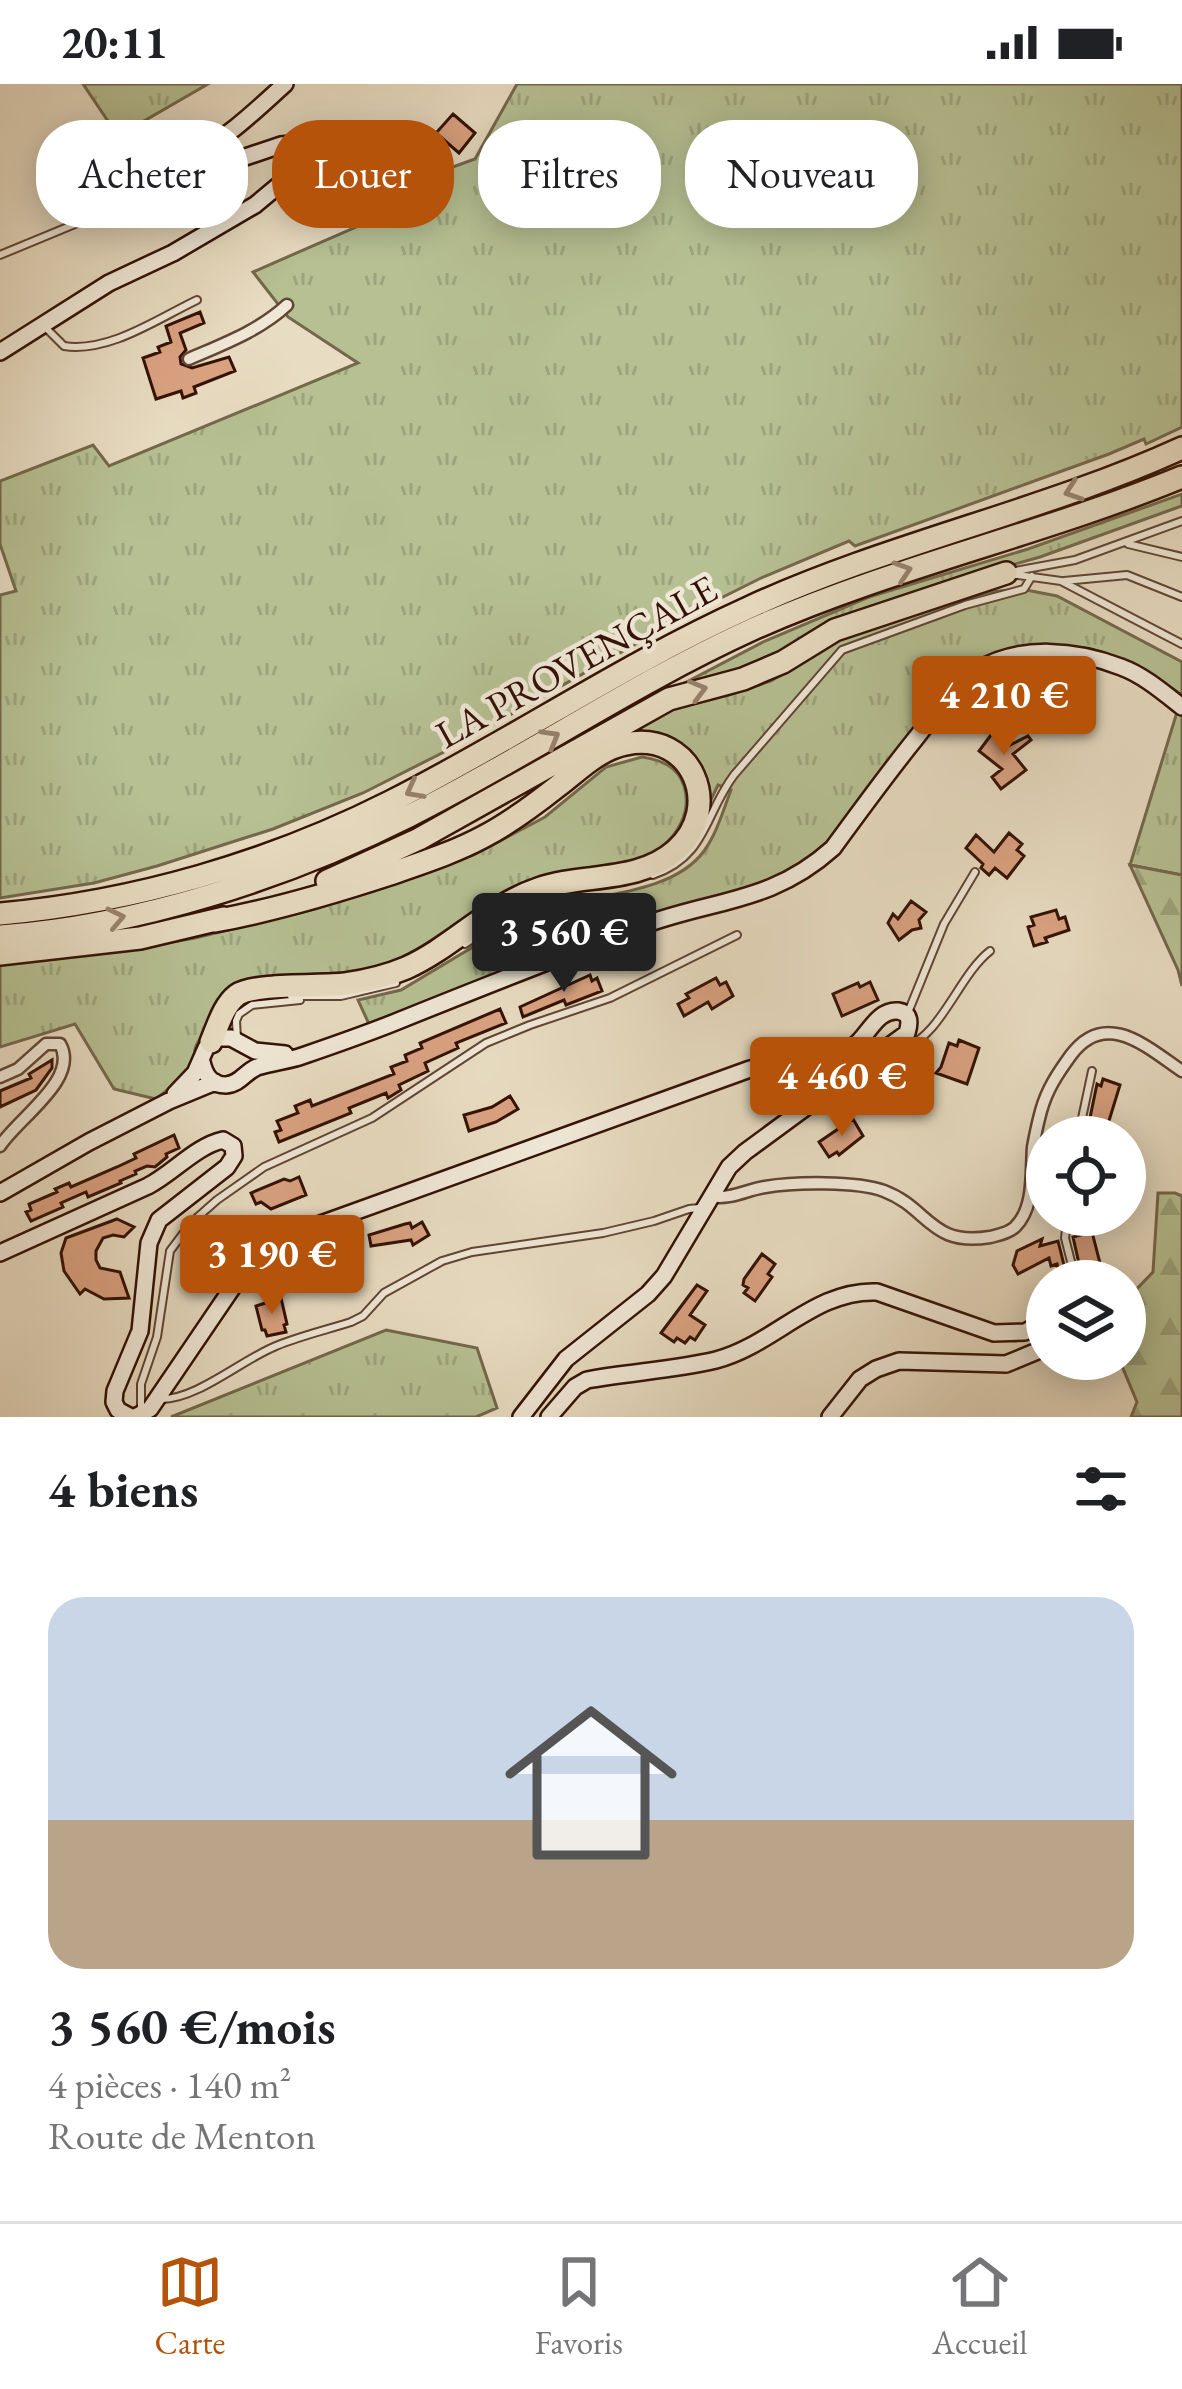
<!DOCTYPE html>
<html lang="fr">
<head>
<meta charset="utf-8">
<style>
	:root { --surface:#fff; --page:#f2f2f2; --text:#202124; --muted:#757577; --line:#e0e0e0; --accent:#b45309 }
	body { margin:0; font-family:"EB Garamond",serif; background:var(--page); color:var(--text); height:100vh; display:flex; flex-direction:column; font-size:45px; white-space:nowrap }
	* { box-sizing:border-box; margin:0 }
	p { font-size:39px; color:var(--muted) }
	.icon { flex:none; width:66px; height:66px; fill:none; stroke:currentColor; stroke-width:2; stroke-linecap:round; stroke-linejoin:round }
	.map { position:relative; height:1333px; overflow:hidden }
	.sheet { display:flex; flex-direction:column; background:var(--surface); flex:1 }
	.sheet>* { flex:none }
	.guide { position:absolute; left:36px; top:36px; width:1110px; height:108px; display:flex; gap:24px }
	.buttons { position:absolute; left:1026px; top:1032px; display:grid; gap:24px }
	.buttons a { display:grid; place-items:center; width:120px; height:120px; border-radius:50%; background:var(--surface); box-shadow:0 6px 30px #0003; font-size:60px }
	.price { position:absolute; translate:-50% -102px; padding:0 27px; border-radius:12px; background:var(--accent); color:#fff; font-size:39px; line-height:78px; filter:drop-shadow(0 3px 6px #0008) }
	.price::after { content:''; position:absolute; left:50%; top:72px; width:36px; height:27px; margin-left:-18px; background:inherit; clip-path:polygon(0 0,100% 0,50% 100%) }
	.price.current { background:#222; color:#fff }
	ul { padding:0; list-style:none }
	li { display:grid; align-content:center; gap:24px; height:636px; padding:0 48px }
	li span { display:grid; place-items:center; height:372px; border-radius:36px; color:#555 }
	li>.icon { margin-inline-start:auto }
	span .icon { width:216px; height:216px; fill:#fffc; stroke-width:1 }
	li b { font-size:51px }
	h2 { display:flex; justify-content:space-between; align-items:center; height:144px; padding:0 48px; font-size:51px }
	.tag { padding:0 42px; border-radius:48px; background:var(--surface); box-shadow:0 6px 30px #0003; font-size:42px; line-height:108px }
	.tag.current { background:var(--accent); color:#fff }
	.status { display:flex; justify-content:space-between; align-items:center; height:84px; padding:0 60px; background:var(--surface); direction:ltr }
	.status svg { height:33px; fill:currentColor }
	.tab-bar { display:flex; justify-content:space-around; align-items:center; height:168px; border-top:3px solid var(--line); background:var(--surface); font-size:33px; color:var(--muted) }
	.tab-bar a { display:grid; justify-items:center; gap:6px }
	.tab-bar .current { color:var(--accent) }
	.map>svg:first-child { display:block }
	.grass { fill:url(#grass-tufts); stroke:#74684c; stroke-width:3 }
	.forest { fill:url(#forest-firs); stroke:#74684c; stroke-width:3 }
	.building { fill:#daa281; stroke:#331105; stroke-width:3 }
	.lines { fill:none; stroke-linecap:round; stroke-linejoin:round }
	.lane-casing { stroke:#604434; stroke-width:10 }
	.street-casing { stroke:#604434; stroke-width:15 }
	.secondary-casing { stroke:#331105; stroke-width:20 }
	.highway-casing { stroke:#331105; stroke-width:26 }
	.lane { stroke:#f0e8d7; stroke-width:6 }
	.street { stroke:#f0e8d7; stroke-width:10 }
	.secondary { stroke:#f0e8d7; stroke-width:15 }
	.highway { stroke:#e8dcc2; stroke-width:21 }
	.oneway { stroke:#97816d }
	.labels { text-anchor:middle; stroke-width:9; stroke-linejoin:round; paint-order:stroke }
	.street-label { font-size:39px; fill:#331105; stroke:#f0e8d7 }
</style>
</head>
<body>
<div class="status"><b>20:11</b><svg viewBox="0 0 49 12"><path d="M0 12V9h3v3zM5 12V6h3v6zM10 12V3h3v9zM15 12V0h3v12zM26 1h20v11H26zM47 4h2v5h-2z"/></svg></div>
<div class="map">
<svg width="1182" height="1333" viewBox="0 0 1182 1333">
	<defs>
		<pattern id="grass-tufts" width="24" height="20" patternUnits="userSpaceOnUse" patternTransform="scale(3)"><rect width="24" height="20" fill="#b6c093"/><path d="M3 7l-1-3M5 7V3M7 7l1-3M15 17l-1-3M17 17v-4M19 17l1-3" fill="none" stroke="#9da47d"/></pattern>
		<pattern id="forest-firs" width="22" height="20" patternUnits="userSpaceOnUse" patternTransform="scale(3)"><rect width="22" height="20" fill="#b6c093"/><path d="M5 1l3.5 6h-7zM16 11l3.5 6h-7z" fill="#9da47d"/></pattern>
	</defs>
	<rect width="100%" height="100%" fill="#e8dcc2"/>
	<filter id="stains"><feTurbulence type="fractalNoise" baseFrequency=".00167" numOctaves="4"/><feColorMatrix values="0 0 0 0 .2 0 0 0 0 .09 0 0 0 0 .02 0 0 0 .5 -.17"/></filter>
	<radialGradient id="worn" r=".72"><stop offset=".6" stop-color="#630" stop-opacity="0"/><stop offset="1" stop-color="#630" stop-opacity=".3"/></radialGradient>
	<path class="grass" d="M83,0H208L118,52Z
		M517,0H1182V343L1146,360L1144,355L1109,370L855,462L849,457L761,494L689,530L444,668L363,709L273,745L157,782L94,799L0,814V511L16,507L0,460V397L93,361L109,382L358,279L288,233L253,188L365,139L378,110L475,75Z
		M1182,410V422L1176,424L1040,473L980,490L796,560L746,587L677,603L765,557L869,513L1028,465Z
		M1021,505L1057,512L1182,578V611C1117,566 1069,548 992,573L834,751L810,774L774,798L536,876L369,940L358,916L401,906L528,830C580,810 670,814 704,767C717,749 723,727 731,706L718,701L709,720C706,669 672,646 623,648L672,625L729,611L771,597L853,548L988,508Z
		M1182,612V791L1130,781Z
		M642,673C661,676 678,682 684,702C692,727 678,751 658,766C622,792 568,782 526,798C468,821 428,872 366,886C343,891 282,889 266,897C255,903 204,948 198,958C192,969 197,964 193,976C186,994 170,1003 156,1015L114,1005L75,940L0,963V877L126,866L195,854L315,825L473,771L545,733L606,683Z
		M386,1246L477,1264L497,1324L476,1333H171Z"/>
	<path class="forest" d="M1130,781L1182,791V902L1178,886Z
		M1158,1109H1175L1182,1112V1333H1131L1137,1318L1119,1275H1125V1217L1153,1188Z"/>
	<path class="building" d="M453,30L475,49L459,69L436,49Z
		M200,228L204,239L180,249L186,266L180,273L181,280L192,284L229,273L235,287L194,303L196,309L183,314L181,307L156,315L143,274L160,268L158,263L171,258L166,242Z
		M994,647L1010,661L1028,652L1031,656L1013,670L1026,686L1001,705L992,693L1002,685L979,667Z
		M1009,749L1022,760L1017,766L1024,772L1007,794L995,784L989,791L981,784L983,780L966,764L976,751L994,768Z
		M911,817L926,828L919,836L921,844L912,846L899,856L888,839L893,830L898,835Z
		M1056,826L1059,835L1065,833L1069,846L1045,854L1047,858L1034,862L1028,843L1034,841L1031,833Z
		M590,891L592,897L597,894L602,907L566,921L564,916L523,933L520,923Z
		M716,894L720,901L726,898L733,912L712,925L708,918L684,932L678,920L689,914L686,910Z
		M870,898L878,916L842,932L833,910L858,899L860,903Z
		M500,925L506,939L456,959L458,964L425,979L428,987L399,1001L401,1006L388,1014L386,1009L349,1024L351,1029L279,1058L275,1048L281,1046L277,1037L298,1029L295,1022L310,1016L312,1022L394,990L391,983L407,977L405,971L422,964L420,959Z
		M959,956L979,964L967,1000L936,989L941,983L949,959L957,962Z
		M52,976V984L36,1006L0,1023V1007L31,994L29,990Z
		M1103,995L1120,1001L1104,1053H1086L1097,1000L1101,1002Z
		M510,1012L518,1025L496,1038L469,1047L464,1031L492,1023Z
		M853,1035L863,1052L839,1071L837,1068L829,1073L819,1058Z
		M174,1051L179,1064L166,1070L167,1073L155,1083L147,1082L135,1087L136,1090L120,1097L121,1099L88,1113L86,1108L61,1119L63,1123L31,1137L26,1128L31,1126L29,1120L57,1108L55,1105L69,1099L71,1103L117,1083L136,1074L134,1070Z
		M299,1093L306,1111L271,1125L261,1118L256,1120L251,1109L284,1095L290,1097Z
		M117,1135L134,1143L124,1153L113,1151L103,1154L96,1167V1176L100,1184L120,1188L129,1214L104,1215L85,1205L80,1210L64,1187L61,1169L66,1154Z
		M422,1138L429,1151L413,1161L411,1156L371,1162L369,1151L405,1140L410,1139L412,1144Z
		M1092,1148L1100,1179L1106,1197H1083L1073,1153Z
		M1042,1155L1040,1162L1058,1157L1068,1197H1061L1057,1180L1051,1182L1049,1174L1018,1190L1013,1181L1017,1167Z
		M762,1170L775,1180L768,1190L772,1193L755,1217L744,1209L748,1204L743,1201L744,1195Z
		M697,1201L707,1207L690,1231L705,1241L695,1256L690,1253L685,1259L677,1254L674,1258L661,1249Z
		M281,1214L287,1240L284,1241L286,1248L267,1252L265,1246H262L256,1222Z"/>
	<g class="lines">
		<g class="lane-casing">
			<path id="lane" d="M0,171L121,121L134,112
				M45,243L64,262C109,269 157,235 197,216
				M1128,460L1182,473
				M1010,488L1075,476L1182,437
				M1010,490L1061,497L1182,560
				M1064,497L1127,491L1182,513
				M653,791C707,772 704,731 734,691L842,566L965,521L1024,505L1032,492
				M465,860L524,822
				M291,912H341L396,899
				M907,931L944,840L975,788
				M237,954L236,937L239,930L252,921L300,916
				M900,960L904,964C941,952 959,891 990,867
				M1078,1053L1092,987
				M1068,1131L1065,1154L1076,1197
				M161,1315C196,1316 243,1275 276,1262C300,1252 326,1246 351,1238L363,1232L384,1209L442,1177L472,1168L603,1149L654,1137L689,1125L699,1124
				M141,1328V1300L157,1253L170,1167L191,1139L217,1116L264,1083L372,1034L486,959L530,941L610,914L737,851"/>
		</g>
		<g class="street-casing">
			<path id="street" d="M189,275C223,260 259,247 287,221
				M0,993L18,985L46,960H60C80,995 18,1034 0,1062
				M711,1112C730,1116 746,1106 765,1103C794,1098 857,1097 884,1107C929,1124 930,1163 990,1153C998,1151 1009,1149 1015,1143C1035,1124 1031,1087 1033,1063C1035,1052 1038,1038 1041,1027C1047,1005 1058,989 1071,971C1106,924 1148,964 1182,987"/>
		</g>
		<g class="secondary-casing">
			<path id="secondary" d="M0,268L109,199L173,169L255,121L285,96L301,90L322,89L394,99L404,93L406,81L399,71L385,66H355L300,59L281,61L192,91L143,115L134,112L131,102L132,93C149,79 175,80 195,70C229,53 257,25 285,0
				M202,978C205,991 211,1001 226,1001C240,1000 245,988 257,983C272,978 288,977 302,972C334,961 366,950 398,937C480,904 563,871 647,840C717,815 773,818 833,764C860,727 887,690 916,654C935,630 952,603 978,586C1020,560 1077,566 1121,583C1143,591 1163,608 1182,623
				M175,1010L195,989L206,964L217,954H231L255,967L285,970
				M0,1109L89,1058L169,1017L215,998
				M0,1169L148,1102C173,1089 196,1062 223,1056L233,1062L234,1072L227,1083L159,1136L149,1159L140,1247L115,1307L114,1318L118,1326L131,1333
				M135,1333L150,1325L256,1169L271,1158L750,985C776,979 835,974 854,962C868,952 877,925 898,927C911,929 910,939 907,949L745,1068L729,1083L664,1192L648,1210L566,1275L521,1333
				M549,1333L575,1303L587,1296C630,1288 674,1286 716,1276C774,1261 815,1205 877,1208L994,1249L1025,1248L1047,1236
				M830,1333L860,1295L876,1285L899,1277L1006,1280L1047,1263"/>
		</g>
		<g class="highway-casing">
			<path id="highway" d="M327,797L419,755L669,615L743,595L783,578L835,546L1006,489
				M0,830C134,818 269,779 390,718C511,657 624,580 748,524C889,459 1042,428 1182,364
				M0,852C137,842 286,794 409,732C525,674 634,599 753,545C892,483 1041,451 1182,393
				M0,870L140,854L224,834
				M211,958C218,942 223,922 237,911C254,899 321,903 345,900C366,897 387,892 406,884C453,863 488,822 538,805C582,789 638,800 676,766C724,724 692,646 626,660C599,665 579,686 558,702C534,721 510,739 483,753C453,769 421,779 390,790C332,809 275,826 215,837"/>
		</g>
		<use href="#lane" class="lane"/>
		<use href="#street" class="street"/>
		<use href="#secondary" class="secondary"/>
		<use href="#highway" class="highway"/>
	</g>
	<defs><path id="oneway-chevron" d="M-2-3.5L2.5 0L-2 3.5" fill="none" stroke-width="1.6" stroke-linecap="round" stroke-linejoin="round" transform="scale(3)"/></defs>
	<g class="oneway">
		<use href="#oneway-chevron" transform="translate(1073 407) rotate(161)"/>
		<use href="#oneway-chevron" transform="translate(903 487) rotate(-18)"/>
		<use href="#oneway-chevron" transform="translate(698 606) rotate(-15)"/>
		<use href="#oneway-chevron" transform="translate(551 654) rotate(-30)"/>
		<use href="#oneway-chevron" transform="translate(414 706) rotate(152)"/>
		<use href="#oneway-chevron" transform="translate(116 834) rotate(-12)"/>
	</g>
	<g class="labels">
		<g class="street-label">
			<text transform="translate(576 577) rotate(-29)" y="14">LA PROVENÇALE</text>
		</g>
	</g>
	<rect width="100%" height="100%" filter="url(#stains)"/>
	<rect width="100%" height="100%" fill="url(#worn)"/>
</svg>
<div class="buttons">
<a><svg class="icon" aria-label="locate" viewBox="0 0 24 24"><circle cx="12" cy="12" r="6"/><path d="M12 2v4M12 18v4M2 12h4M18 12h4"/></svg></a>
<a><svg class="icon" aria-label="layers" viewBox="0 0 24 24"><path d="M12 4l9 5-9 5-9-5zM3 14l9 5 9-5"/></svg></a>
</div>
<b class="price" style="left:1004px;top:674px">4 210 €</b>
<b class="price current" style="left:564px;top:911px">3 560 €</b>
<b class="price" style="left:842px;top:1055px">4 460 €</b>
<b class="price" style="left:272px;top:1233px">3 190 €</b>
<div class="guide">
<a class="tag">Acheter</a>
<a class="tag current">Louer</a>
<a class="tag">Filtres</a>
<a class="tag">Nouveau</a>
</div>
</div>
<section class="sheet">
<h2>4 biens<svg class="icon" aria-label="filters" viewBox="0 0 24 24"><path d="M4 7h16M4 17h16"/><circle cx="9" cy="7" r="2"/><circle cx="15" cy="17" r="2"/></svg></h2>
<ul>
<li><span style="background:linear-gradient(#c9d6e8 60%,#b9a48a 0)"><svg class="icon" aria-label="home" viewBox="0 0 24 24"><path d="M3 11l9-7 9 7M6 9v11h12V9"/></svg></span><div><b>3 560 €/mois</b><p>4 pièces · 140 m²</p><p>Route de Menton</p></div></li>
</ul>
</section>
<nav class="tab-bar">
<a class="current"><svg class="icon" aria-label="map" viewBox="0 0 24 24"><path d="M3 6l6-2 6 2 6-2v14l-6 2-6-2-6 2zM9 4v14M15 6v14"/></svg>Carte</a>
<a><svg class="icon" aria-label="saved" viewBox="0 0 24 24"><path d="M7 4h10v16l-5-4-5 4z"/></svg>Favoris</a>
<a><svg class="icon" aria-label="home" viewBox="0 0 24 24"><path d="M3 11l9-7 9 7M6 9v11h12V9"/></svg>Accueil</a>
</nav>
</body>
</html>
